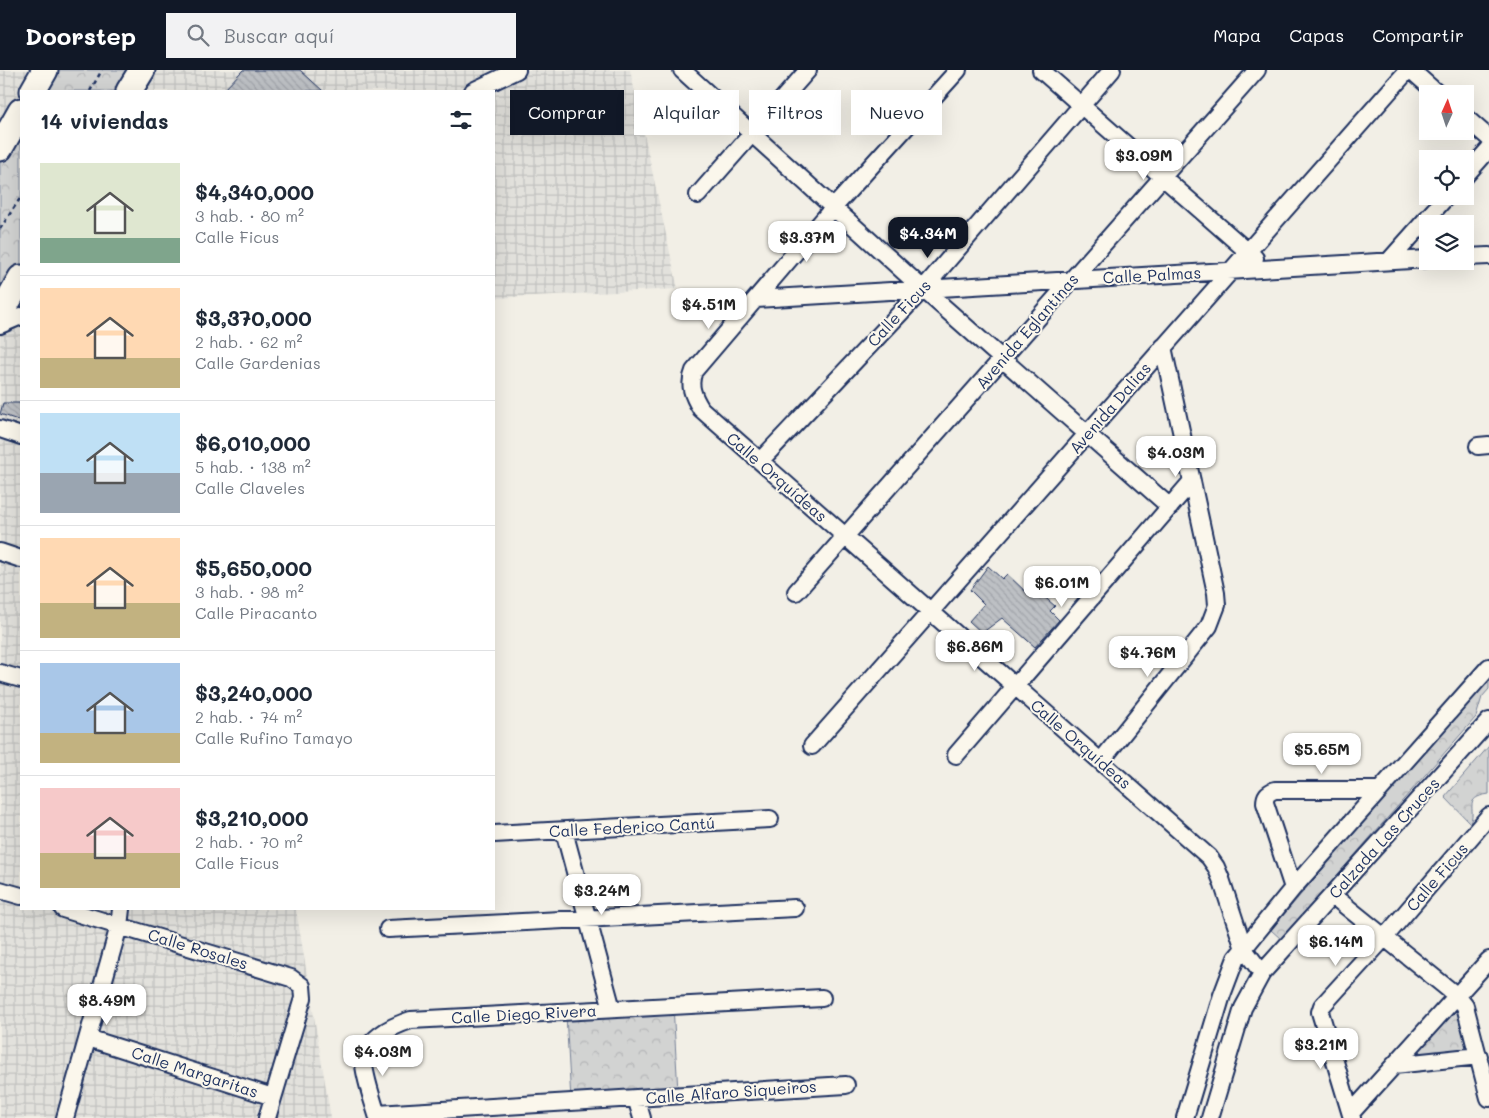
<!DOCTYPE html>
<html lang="es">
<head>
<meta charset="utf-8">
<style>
	:root { --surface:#fff; --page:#f2f2f3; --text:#1f2937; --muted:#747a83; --line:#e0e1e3; --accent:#111827 }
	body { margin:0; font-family:Mali,sans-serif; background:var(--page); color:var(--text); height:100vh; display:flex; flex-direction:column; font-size:19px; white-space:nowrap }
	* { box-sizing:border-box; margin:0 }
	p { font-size:16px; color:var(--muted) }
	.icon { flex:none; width:28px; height:28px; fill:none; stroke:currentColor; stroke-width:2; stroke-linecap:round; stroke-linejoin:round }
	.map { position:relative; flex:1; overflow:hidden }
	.details { position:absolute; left:20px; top:20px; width:475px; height:820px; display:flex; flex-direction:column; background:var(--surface); border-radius:0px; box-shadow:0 5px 20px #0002 }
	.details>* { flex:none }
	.top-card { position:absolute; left:510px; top:20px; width:475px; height:45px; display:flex; gap:10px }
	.needle { width:32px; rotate:3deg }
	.fabs { position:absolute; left:1419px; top:15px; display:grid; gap:10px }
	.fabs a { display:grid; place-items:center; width:55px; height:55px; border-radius:0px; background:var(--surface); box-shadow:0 5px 20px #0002; font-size:25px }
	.price { position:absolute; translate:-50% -42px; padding:0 11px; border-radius:10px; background:#fff; color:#222; font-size:16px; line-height:32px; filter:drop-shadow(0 1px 2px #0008) }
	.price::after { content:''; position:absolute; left:50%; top:30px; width:15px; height:11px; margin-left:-8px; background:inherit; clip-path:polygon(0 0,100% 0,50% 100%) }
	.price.on { background:var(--accent); color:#fff }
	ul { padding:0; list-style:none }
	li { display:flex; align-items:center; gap:15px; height:125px; padding:0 20px }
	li+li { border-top:1px solid var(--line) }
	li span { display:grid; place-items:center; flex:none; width:140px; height:100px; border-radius:0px; color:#555 }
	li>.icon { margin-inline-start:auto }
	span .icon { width:60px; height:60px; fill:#fffc; stroke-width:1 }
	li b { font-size:21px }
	h2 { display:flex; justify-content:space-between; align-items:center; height:60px; padding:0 20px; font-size:21px }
	.tag { padding:0 18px; border-radius:0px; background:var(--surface); box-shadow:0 5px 20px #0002; font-size:18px; line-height:45px }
	.tag.on { background:var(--accent); color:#fff }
	header { display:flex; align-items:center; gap:30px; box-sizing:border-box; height:70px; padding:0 25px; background:var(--accent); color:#fff }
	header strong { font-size:24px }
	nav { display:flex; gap:28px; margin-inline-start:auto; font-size:18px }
	.search { width:350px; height:45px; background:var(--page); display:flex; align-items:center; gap:12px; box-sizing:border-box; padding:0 18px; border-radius:0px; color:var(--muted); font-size:19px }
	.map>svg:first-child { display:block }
	.industrial { fill:url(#industrial-grid) }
	.forest { fill:url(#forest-crowns); stroke:#768198 }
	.building { fill:url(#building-back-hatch); stroke:#1b2f5e }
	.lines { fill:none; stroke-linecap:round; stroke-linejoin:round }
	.minor-casing { stroke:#1b2f5e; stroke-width:20 }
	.highway-casing { stroke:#1b2f5e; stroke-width:29 }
	.path { stroke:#1b2f5e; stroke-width:2.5; stroke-dasharray:4 4; stroke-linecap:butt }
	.minor { stroke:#fbf7ec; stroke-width:16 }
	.highway { stroke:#fbf7ec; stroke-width:25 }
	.labels { text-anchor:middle; stroke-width:4; stroke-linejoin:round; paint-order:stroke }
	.street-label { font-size:16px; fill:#1b2f5e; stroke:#fbf7ec }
</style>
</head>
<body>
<header>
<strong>Doorstep</strong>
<div class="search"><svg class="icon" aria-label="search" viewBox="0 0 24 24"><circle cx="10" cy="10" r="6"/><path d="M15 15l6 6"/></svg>Buscar aquí</div>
<nav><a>Mapa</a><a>Capas</a><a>Compartir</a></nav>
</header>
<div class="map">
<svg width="1489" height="1048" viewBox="0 0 1489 1048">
	<defs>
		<pattern id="industrial-grid" width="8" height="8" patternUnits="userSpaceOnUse" patternTransform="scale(1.25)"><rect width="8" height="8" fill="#e2e1dc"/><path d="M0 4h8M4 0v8" fill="none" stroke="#c1c1bf"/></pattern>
		<pattern id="forest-crowns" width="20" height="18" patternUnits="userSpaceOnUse" patternTransform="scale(1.25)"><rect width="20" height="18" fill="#d2d3d2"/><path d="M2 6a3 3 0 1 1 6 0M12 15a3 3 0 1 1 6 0" fill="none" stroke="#b4b5b7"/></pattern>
		<pattern id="building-back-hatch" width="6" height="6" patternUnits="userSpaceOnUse" patternTransform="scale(1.25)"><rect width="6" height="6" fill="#bdc0c4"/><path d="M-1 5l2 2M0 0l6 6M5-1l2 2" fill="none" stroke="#a2a5ab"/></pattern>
	</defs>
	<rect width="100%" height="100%" fill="#f2efe6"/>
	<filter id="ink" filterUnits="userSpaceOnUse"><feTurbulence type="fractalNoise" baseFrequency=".02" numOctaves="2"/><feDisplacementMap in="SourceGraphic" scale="10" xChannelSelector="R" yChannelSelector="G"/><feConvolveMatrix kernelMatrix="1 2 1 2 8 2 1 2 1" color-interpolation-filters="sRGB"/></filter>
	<g filter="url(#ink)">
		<path class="industrial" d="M0,0H630L678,219L494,228V21H21V839H296L331,1048H0Z"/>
		<path class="forest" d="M49,0H139L127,21H36Z
			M21,47V206L0,244V84Z
			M1489,609V619L1482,627L1476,647L1281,869L1271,860L1356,759Z
			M1489,676V724C1462,728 1477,739 1470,753L1445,727Z
			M1457,928L1477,985L1397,993Z
			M673,935L678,1022L571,1030L566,945Z"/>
		<path class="building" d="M243,0H300L323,21H223Z
			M3,333H21V351L0,344Z
			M988,496L1002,509L1007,504L1028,524L1034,518L1055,536L1050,541L1059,550L1035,577L1002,548L982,563L969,551L984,534L970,520Z"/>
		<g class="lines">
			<g class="minor-casing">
				<path id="minor" d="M682,0L923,219L1170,437
					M958,0L834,137L694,301C688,315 693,326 701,339L1209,787L1216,797L1221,809L1244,879L1262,903
					M1041,0L1255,188
					M1411,0L1438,24
					M473,21L517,0
					M1465,47L1489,68
					M1465,106L1489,79
					M698,125L808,0
					M1465,187L1489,186
					M1389,191L1447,126
					M756,229L1428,189
					M0,255L21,246
					M0,359L21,366
					M1478,376L1489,375
					M760,391L923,219L1112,0
					M0,482L21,489
					M796,522L1257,0
					M0,603L21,609
					M812,676L1408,0
					M956,685L1192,411
					M1101,691L1209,556L1217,535L1216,523L1163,277
					M564,761L612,939
					M494,764L770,749
					M1293,818L1265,733C1265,726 1267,723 1275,720H1380
					M0,820L21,826
					M1332,825L1457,926L1465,936L1489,1028
					M63,839L291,908L302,916L303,928L267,1048
					M388,859L795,838
					M88,968L273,1027
					M1394,995L1479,986
					M636,1028L642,1048
					M1351,1043L1489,890
					M377,1044L846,1015
					M65,1048L119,856L121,839
					M378,1048C373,1031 366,1012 364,995C362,970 392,956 411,950L822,928
					M1185,1048L1222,925L1236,888L1293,818L1489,597
					M1210,1048L1243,938L1262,903L1489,651
					M1352,1048L1320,942L1322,936L1384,868L1489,746"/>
			</g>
			<g class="highway-casing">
				<path id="highway" d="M33,21L45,0
					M129,21L142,0
					M0,78L21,41
					M0,245L21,208"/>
			</g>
			<path class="path" d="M90,21L102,0
				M0,159L21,127"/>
			<use href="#minor" class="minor"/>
			<use href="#highway" class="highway"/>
		</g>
	</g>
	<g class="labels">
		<g class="street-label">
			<text transform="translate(1152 205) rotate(-3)" y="6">Calle Palmas</text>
			<text transform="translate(899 243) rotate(-47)" y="6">Calle Ficus</text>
			<text transform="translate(1027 261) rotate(-49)" y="6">Avenida Eglantinas</text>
			<text transform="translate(1110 338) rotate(-49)" y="6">Avenida Dalias</text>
			<text transform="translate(777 407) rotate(41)" y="6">Calle Orquídeas</text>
			<text transform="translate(1081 674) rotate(41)" y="6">Calle Orquídeas</text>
			<text transform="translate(632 757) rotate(-3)" y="6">Calle Federico Cantú</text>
			<text transform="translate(1384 768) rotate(-48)" y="6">Calzada Las Cruces</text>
			<text transform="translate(1437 807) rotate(-49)" y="6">Calle Ficus</text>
			<text transform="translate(198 879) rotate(17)" y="6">Calle Rosales</text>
			<text transform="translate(524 944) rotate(-3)" y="6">Calle Diego Rivera</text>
			<text transform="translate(195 1002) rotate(18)" y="6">Calle Margaritas</text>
			<text transform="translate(731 1022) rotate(-4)" y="6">Calle Alfaro Siqueiros</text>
		</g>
	</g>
</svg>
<div class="fabs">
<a><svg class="needle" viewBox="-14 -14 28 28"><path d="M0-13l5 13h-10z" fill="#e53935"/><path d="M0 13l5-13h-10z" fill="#747a83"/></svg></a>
<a><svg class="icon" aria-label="locate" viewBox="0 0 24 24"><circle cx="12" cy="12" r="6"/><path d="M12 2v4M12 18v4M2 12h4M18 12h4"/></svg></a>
<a><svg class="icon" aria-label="layers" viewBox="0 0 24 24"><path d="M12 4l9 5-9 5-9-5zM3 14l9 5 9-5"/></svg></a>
</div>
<b class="price" style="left:1144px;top:111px">$3.09M</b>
<b class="price on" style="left:928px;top:189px">$4.34M</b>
<b class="price" style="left:807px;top:193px">$3.37M</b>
<b class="price" style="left:709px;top:260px">$4.51M</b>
<b class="price" style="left:1176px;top:408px">$4.03M</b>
<b class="price" style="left:1062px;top:538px">$6.01M</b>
<b class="price" style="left:975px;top:602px">$6.86M</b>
<b class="price" style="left:1148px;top:608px">$4.76M</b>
<b class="price" style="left:1322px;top:705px">$5.65M</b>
<b class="price" style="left:602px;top:846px">$3.24M</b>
<b class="price" style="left:1336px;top:897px">$6.14M</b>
<b class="price" style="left:107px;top:956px">$8.49M</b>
<b class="price" style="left:1321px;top:1000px">$3.21M</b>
<b class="price" style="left:383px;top:1007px">$4.03M</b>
<div class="top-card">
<a class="tag on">Comprar</a>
<a class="tag">Alquilar</a>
<a class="tag">Filtros</a>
<a class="tag">Nuevo</a>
</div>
<section class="details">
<h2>14 viviendas<svg class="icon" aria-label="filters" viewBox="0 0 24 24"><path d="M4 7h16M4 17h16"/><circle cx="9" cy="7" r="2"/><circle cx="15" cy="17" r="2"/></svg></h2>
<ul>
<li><span style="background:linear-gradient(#dfe7d0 75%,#7fa58c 0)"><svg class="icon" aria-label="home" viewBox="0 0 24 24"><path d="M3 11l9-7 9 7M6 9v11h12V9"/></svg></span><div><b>$4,340,000</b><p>3 hab. · 80 m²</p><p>Calle Ficus</p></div></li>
<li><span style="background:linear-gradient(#ffd9b3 70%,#c2b280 0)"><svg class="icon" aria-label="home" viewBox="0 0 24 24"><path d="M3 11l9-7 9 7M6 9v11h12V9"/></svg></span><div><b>$3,370,000</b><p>2 hab. · 62 m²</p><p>Calle Gardenias</p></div></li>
<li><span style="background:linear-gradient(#bfe0f5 60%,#9aa5b1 0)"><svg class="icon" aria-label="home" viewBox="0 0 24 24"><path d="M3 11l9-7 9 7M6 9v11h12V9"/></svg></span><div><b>$6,010,000</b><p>5 hab. · 138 m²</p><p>Calle Claveles</p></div></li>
<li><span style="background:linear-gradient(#ffd9b3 65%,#c2b280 0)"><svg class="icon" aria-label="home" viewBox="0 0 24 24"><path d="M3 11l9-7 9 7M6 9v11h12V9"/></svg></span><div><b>$5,650,000</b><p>3 hab. · 98 m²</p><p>Calle Piracanto</p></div></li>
<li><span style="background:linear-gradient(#a9c7e8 70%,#c2b280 0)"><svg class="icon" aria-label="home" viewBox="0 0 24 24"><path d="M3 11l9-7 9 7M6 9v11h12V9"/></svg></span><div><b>$3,240,000</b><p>2 hab. · 74 m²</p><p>Calle Rufino Tamayo</p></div></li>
<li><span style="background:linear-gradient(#f6c9c9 65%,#c2b280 0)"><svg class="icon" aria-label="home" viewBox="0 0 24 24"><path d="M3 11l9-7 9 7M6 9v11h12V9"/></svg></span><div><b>$3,210,000</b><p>2 hab. · 70 m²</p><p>Calle Ficus</p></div></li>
</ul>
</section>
</div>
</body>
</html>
